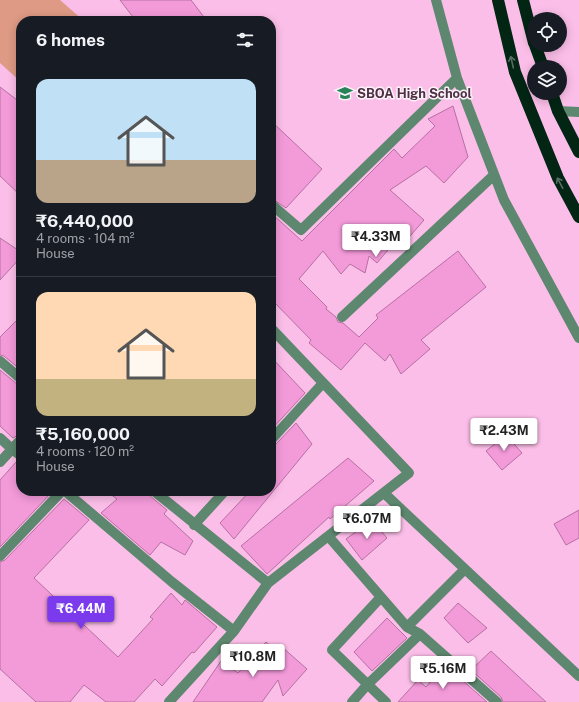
<!DOCTYPE html>
<html lang="en">
<head>
<meta charset="utf-8">
<style>
	:root { --surface:#171b24; --page:#20242c; --text:#f1f3f6; --muted:#9ea1a6; --line:#363941; --accent:#7c3aed }
	body { margin:0; font-family:"Public Sans",sans-serif; background:var(--page); color:var(--text); height:100vh; display:flex; flex-direction:column; font-size:15px; white-space:nowrap }
	* { box-sizing:border-box; margin:0 }
	p { font-size:13px; color:var(--muted) }
	.icon { flex:none; width:22px; height:22px; fill:none; stroke:currentColor; stroke-width:2; stroke-linecap:round; stroke-linejoin:round }
	.map { position:relative; flex:1; overflow:hidden }
	.drawer { position:absolute; left:16px; top:16px; width:260px; height:480px; display:flex; flex-direction:column; background:var(--surface); border-radius:16px; box-shadow:0 2px 10px #0003 }
	.drawer>* { flex:none }
	.controls { position:absolute; left:527px; top:12px; display:grid; gap:8px }
	.controls a { display:grid; place-items:center; width:40px; height:40px; border-radius:50%; background:var(--surface); box-shadow:0 2px 10px #0003; font-size:20px }
	.price { position:absolute; translate:-50% -34px; padding:0 9px; border-radius:4px; background:#fff; color:#222; font-size:13px; line-height:26px; filter:drop-shadow(0 1px 2px #0008) }
	.price::after { content:''; position:absolute; left:50%; top:24px; width:12px; height:9px; margin-left:-6px; background:inherit; clip-path:polygon(0 0,100% 0,50% 100%) }
	.price.on { background:var(--accent); color:#fff }
	ul { padding:0; list-style:none }
	li { display:grid; align-content:center; gap:8px; height:212px; padding:0 20px }
	li+li { border-top:1px solid var(--line) }
	li span { display:grid; place-items:center; height:124px; border-radius:12px; color:#555 }
	li>.icon { margin-inline-start:auto }
	span .icon { width:72px; height:72px; fill:#fffc; stroke-width:1 }
	li b { font-size:17px }
	h2 { display:flex; justify-content:space-between; align-items:center; height:48px; padding:0 20px; font-size:17px }
	.map>svg:first-child { display:block }
	.green { fill:#de9a84 }
	.building { fill:#f39ad9; stroke:#b670a2 }
	.lines { fill:none; stroke-linecap:round; stroke-linejoin:round }
	.minor { stroke:#5d876e; stroke-width:10 }
	.highway { stroke:#022514; stroke-width:12 }
	.oneway { stroke:#596d64 }
	.labels { text-anchor:middle; stroke-width:3; stroke-linejoin:round; paint-order:stroke }
	.poi-label { font-size:13px; font-weight:bold; fill:#4e3045; stroke:#faf2f8; text-anchor:start }
</style>
</head>
<body>
<div class="map">
<svg width="579" height="702" viewBox="0 0 579 702">
	<rect width="100%" height="100%" fill="#fbbee8"/>
	<path class="green" d="M0,0H60L84,21H21V82L0,63Z"/>
	<path class="building" d="M120,0H191L207,21H136Z
		M0,87L21,103V196L0,176Z
		M453,106L468,157L444,183L426,166L390,190L424,220L404,243L398,238L377,263L369,256L365,273L350,264L341,274L323,251L299,279L327,307L326,309L336,317L338,322L343,323L359,337L378,318L376,315L458,251L486,287L421,340L430,349L401,374L390,354L385,361L365,343L341,370L309,343L311,340L271,299V213L302,241L394,149L402,158L435,126L428,119Z
		M271,121L322,169L286,208L271,198Z
		M0,238L21,252V257L0,280Z
		M21,316V370L4,356L0,355V337Z
		M271,357L305,393L271,430Z
		M0,370L17,384L21,385V433L13,438L0,426Z
		M296,423L312,444L234,539L220,523L250,491H271V446L276,444Z
		M506,435L522,453L502,470L486,451Z
		M348,458L374,481L330,519L329,517L267,574L241,546Z
		M17,461L21,462V491H53L0,547V480Z
		M106,491H148L150,496L167,510L164,514L193,541L185,555L161,542L150,555L101,513L117,499Z
		M64,499L89,520L34,578L118,657L153,619L150,617L171,593L182,605L185,600L217,627L194,653L192,652L162,686L155,679L134,702H106L84,685L70,702H36L0,669V562L5,560Z
		M579,510V538L566,545L554,524Z
		M372,520L387,538L362,560L346,539Z
		M458,603L487,628L468,643L444,618Z
		M387,618L407,638L372,671L354,652Z
		M266,642L277,652L282,647L307,669L283,696L278,680L262,702H193L221,661L238,673Z
		M491,651L546,702H503L501,697L471,670Z
		M445,665L487,702H398L418,680L426,687Z"/>
	<g class="lines">
		<path class="minor" d="M436,0L457,78L504,200L579,338
			M558,111L579,112
			M271,204L301,230L457,78
			M342,317L494,175
			M0,361L21,379
			M0,438L12,449L0,462
			M21,439L12,449L21,456
			M271,440L323,383
			M65,491L172,582L234,631
			M154,491L268,583
			M385,494L579,676
			M194,525L225,491
			M329,537L407,627L465,569
			M0,556L62,491
			M381,597L332,650L386,702
			M407,627L420,634L497,702
			M169,702L234,631L268,583L409,473L271,328
			M352,702L367,685L420,634"/>
		<path class="highway" d="M498,0L515,72L558,178L579,217
			M523,0L534,43
			M535,45L543,67
			M552,93L558,111L579,152"/>
	</g>
	<defs><path id="oneway-shaft" d="M-6 0H5M1.5-3L5.5 0L1.5 3" fill="none" stroke-width="1.6" stroke-linecap="round" stroke-linejoin="round"/></defs>
	<g class="oneway">
		<use href="#oneway-shaft" transform="translate(512 62) rotate(-103)"/>
		<use href="#oneway-shaft" transform="translate(560 183) rotate(-118)"/>
	</g>
	<defs>
		<g id="school-bare" transform="scale(1.2)"><path d="M0-5L7-2L0 1L-7-2ZM-4 1L0 2.5L4 1V4Q0 6-4 4Z" fill="#2a8358" stroke="#faf2f8" stroke-width="2.5" paint-order="stroke"/></g>
	</defs>
	<g fill-rule="evenodd">
		<use href="#school-bare" x="345" y="93"/>
	</g>
	<g class="labels">
		<g class="poi-label">
			<text x="357" y="98">SBOA High School</text>
		</g>
	</g>
</svg>
<div class="controls">
<a><svg class="icon" aria-label="locate" viewBox="0 0 24 24"><circle cx="12" cy="12" r="6"/><path d="M12 2v4M12 18v4M2 12h4M18 12h4"/></svg></a>
<a><svg class="icon" aria-label="layers" viewBox="0 0 24 24"><path d="M12 4l9 5-9 5-9-5zM3 14l9 5 9-5"/></svg></a>
</div>
<b class="price" style="left:376px;top:258px">₹4.33M</b>
<b class="price" style="left:504px;top:452px">₹2.43M</b>
<b class="price" style="left:367px;top:540px">₹6.07M</b>
<b class="price on" style="left:81px;top:630px">₹6.44M</b>
<b class="price" style="left:253px;top:678px">₹10.8M</b>
<b class="price" style="left:443px;top:690px">₹5.16M</b>
<section class="drawer">
<h2>6 homes<svg class="icon" aria-label="filters" viewBox="0 0 24 24"><path d="M4 7h16M4 17h16"/><circle cx="9" cy="7" r="2"/><circle cx="15" cy="17" r="2"/></svg></h2>
<ul>
<li><span style="background:linear-gradient(#bfe0f5 65%,#b9a48a 0)"><svg class="icon" aria-label="home" viewBox="0 0 24 24"><path d="M3 11l9-7 9 7M6 9v11h12V9"/></svg></span><div><b>₹6,440,000</b><p>4 rooms · 104 m²</p><p>House</p></div></li>
<li><span style="background:linear-gradient(#ffd9b3 70%,#c2b280 0)"><svg class="icon" aria-label="home" viewBox="0 0 24 24"><path d="M3 11l9-7 9 7M6 9v11h12V9"/></svg></span><div><b>₹5,160,000</b><p>4 rooms · 120 m²</p><p>House</p></div></li>
</ul>
</section>
</div>
</body>
</html>
